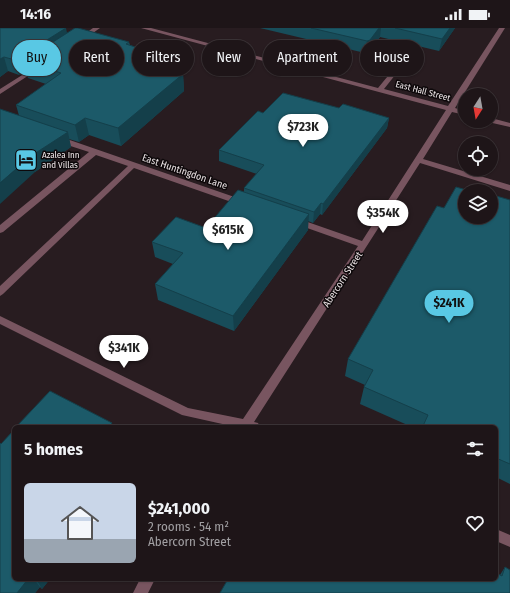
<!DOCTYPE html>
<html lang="en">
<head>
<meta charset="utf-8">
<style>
	:root { --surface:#1e1518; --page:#261e21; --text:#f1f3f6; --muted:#a19fa2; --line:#3c3437; --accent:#59c8e4 }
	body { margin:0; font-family:"Fira Sans Condensed",sans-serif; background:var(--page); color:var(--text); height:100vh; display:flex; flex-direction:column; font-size:15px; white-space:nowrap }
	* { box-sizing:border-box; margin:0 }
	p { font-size:13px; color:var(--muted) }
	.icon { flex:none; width:22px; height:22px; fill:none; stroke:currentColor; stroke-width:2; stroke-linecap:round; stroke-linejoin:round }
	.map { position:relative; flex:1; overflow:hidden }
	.details { position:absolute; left:12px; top:397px; width:486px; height:156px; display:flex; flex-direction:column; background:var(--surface); border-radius:6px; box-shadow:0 1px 3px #0004,0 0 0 1px var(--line) }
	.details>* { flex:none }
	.guide { position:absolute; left:12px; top:12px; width:486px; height:36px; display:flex; gap:8px }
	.needle { width:26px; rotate:191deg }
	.controls { position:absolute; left:458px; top:60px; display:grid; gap:8px }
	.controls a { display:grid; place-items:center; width:40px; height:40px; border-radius:50%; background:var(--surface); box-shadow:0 1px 3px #0004,0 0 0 1px var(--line); font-size:20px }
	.price { position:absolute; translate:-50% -34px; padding:0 9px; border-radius:14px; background:#fff; color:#222; font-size:13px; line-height:26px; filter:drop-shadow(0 1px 2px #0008) }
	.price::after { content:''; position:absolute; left:50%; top:24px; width:12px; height:9px; margin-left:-6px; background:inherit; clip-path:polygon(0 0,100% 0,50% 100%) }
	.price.active { background:var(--accent); color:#111 }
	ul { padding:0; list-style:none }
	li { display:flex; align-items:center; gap:12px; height:100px; padding:0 12px }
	li span { display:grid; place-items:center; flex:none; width:112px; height:80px; border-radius:6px; color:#555 }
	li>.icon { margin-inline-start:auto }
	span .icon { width:48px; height:48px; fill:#fffc; stroke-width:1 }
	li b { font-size:17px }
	h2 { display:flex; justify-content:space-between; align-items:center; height:48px; padding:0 12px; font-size:17px }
	.chip { padding:0 14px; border-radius:18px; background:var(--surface); box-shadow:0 1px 3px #0004,0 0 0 1px var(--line); font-size:14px; line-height:36px }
	.chip.active { background:var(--accent); color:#111 }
	.status { display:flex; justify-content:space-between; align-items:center; height:28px; padding:0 20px; background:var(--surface); direction:ltr }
	.status svg { height:11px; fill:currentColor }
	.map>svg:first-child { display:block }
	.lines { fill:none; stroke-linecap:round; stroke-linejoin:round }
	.minor { fill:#785560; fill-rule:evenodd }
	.wall { fill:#184d5a }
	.shaded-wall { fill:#143f4a }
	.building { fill:#1c5a69; stroke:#143f4a }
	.labels { text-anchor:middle; stroke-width:3; stroke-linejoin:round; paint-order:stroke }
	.far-street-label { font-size:9px; fill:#ece4e6; stroke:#0d080a }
	.far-poi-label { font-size:9px; fill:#ece4e6; stroke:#0d080a; text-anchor:start }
	.street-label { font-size:10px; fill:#ece4e6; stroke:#0d080a }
</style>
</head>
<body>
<div class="status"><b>14:16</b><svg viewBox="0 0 49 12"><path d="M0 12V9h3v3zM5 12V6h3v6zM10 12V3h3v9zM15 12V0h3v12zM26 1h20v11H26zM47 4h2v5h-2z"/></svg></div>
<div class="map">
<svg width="510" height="565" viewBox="0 0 510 565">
	<rect width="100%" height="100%" fill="#281c20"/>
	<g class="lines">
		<path class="minor" d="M93,0H100L83,12H79V10Z
			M141,0H151L378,60L411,20H415V22L384,61L448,78L499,0H505L455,80L465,83V87L452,84L423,131L510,157V163L420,135L254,394L258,395L260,399H236L182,387L0,296V288L188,380L243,391L358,218L293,195L292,193L293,191H299L362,213L446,82Z
			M35,39L40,40L0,66V61Z
			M491,90L510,95V99L488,94L491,93Z
			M55,109H61L246,173L247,175L246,177H240L134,140L3,266L0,268V258L128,138L96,127L3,204L0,205V197L89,124L55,113Z
			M496,501L510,507V519L496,513Z
			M140,551H155L148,565H133Z"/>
	</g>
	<path class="wall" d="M0,0L67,5L129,14L130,17L141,21L142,30L173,43L183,46L184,63L121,118L89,107L79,114L69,111L71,119L35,144L16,77L46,56L28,50L26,42L19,47L8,43L0,49Z
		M260,0H455L439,23L380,9L368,24L365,25Z
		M339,80L389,90L387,100L322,187L320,186L313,195L308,193V202L234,303L158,272L155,256L173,236L155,229L152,214L206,200L244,164V160L257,146L219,133V122L263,85Z
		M510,172V456L496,449V399H412L360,376L364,359L365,357L345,348L348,331L465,189Z
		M14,402V551H50L42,561L40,559L35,565H0V415L1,416Z
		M505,539L510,565L500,547Z"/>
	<path class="shaded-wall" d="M66,0L69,14L23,33L26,42L19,47L15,32Z
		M379,0H381L380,9L368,24L365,25L367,13Z
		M450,0H455L439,23L442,11Z
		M141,21L144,38L133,27Z
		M4,29L8,43L0,49V31Z
		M173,38L174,53L183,46L184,63L121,118L118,100L168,42Z
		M85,90L89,107L79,114L75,97Z
		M389,90L387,100L322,187L323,176Z
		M68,104L71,119L35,144L0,176V155L31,128Z
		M321,175L320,186L313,195L314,184Z
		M309,186L308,202L234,303L233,288Z
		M112,395L113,399H108Z
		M28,551H34L40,559L35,565H17Z
		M36,551H50L42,561Z"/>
	<path class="building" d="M0,0H66L15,32L4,29L0,31Z
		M75,0H78L129,14L126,16L141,21L133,27L173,38L168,42L183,46L118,100L85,90L75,97L16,77L61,45L23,33Z
		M311,0H379L370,12L367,13Z
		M395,0H450L442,11Z
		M283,65L339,80L343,76L389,90L323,176L321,175L314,184L244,160L264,137L219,122L258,83L263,85Z
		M0,81L68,104L31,128L0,155Z
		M456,159L470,163H465V189H491V169L493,167L510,172V436L496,430V399H425L423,398L428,387L364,359L373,342L348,331L437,178L444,180Z
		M238,162L309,186L233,288L155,256L183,225L152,214L176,189L206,200Z
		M50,363L112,395L108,399H16Z
		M14,402V551H28L17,565H0V415L1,416Z
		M505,539L510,542V565H220L228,551H496V545L502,548Z"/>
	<defs>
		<g id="hotel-square" transform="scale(1.15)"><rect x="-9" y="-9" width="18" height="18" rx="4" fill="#59c8e4" stroke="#0d080a"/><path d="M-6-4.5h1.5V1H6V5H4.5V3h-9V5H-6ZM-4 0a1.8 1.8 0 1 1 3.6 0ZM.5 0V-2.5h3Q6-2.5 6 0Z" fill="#111"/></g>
	</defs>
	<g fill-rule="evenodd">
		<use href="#hotel-square" x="26" y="132"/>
	</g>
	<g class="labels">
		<g class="far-street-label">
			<text transform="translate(423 63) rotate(15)" y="3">East Hall Street</text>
		</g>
		<g class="far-poi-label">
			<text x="42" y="130">Azalea Inn<tspan x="42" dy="10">and Villas</tspan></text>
		</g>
		<g class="street-label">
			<text transform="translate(185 143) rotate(19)" y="4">East Huntingdon Lane</text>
			<text transform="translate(342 251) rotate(-57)" y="4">Abercorn Street</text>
		</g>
	</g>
</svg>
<div class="controls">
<a><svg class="needle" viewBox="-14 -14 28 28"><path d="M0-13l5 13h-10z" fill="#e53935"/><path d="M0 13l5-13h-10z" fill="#a19fa2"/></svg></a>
<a><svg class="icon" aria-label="locate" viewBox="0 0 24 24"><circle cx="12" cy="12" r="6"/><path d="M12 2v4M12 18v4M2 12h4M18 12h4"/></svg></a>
<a><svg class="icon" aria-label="layers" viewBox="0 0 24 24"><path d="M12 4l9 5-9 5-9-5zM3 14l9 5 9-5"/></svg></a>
</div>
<b class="price" style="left:303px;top:120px">$723K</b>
<b class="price" style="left:383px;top:206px">$354K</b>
<b class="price" style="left:228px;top:223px">$615K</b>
<b class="price active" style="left:449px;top:296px">$241K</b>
<b class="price" style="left:124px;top:341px">$341K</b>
<div class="guide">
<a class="chip active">Buy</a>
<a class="chip">Rent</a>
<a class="chip">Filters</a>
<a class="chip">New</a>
<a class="chip">Apartment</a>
<a class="chip">House</a>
</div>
<section class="details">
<h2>5 homes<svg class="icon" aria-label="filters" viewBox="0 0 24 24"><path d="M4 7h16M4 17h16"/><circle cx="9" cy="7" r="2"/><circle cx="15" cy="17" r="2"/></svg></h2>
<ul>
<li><span style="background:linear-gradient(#c9d6e8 70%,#9aa5b1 0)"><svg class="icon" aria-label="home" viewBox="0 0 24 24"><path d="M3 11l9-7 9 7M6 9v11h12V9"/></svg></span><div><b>$241,000</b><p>2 rooms · 54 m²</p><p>Abercorn Street</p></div><svg class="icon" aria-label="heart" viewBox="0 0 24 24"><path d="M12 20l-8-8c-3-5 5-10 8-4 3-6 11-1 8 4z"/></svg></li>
</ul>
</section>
</div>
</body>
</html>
